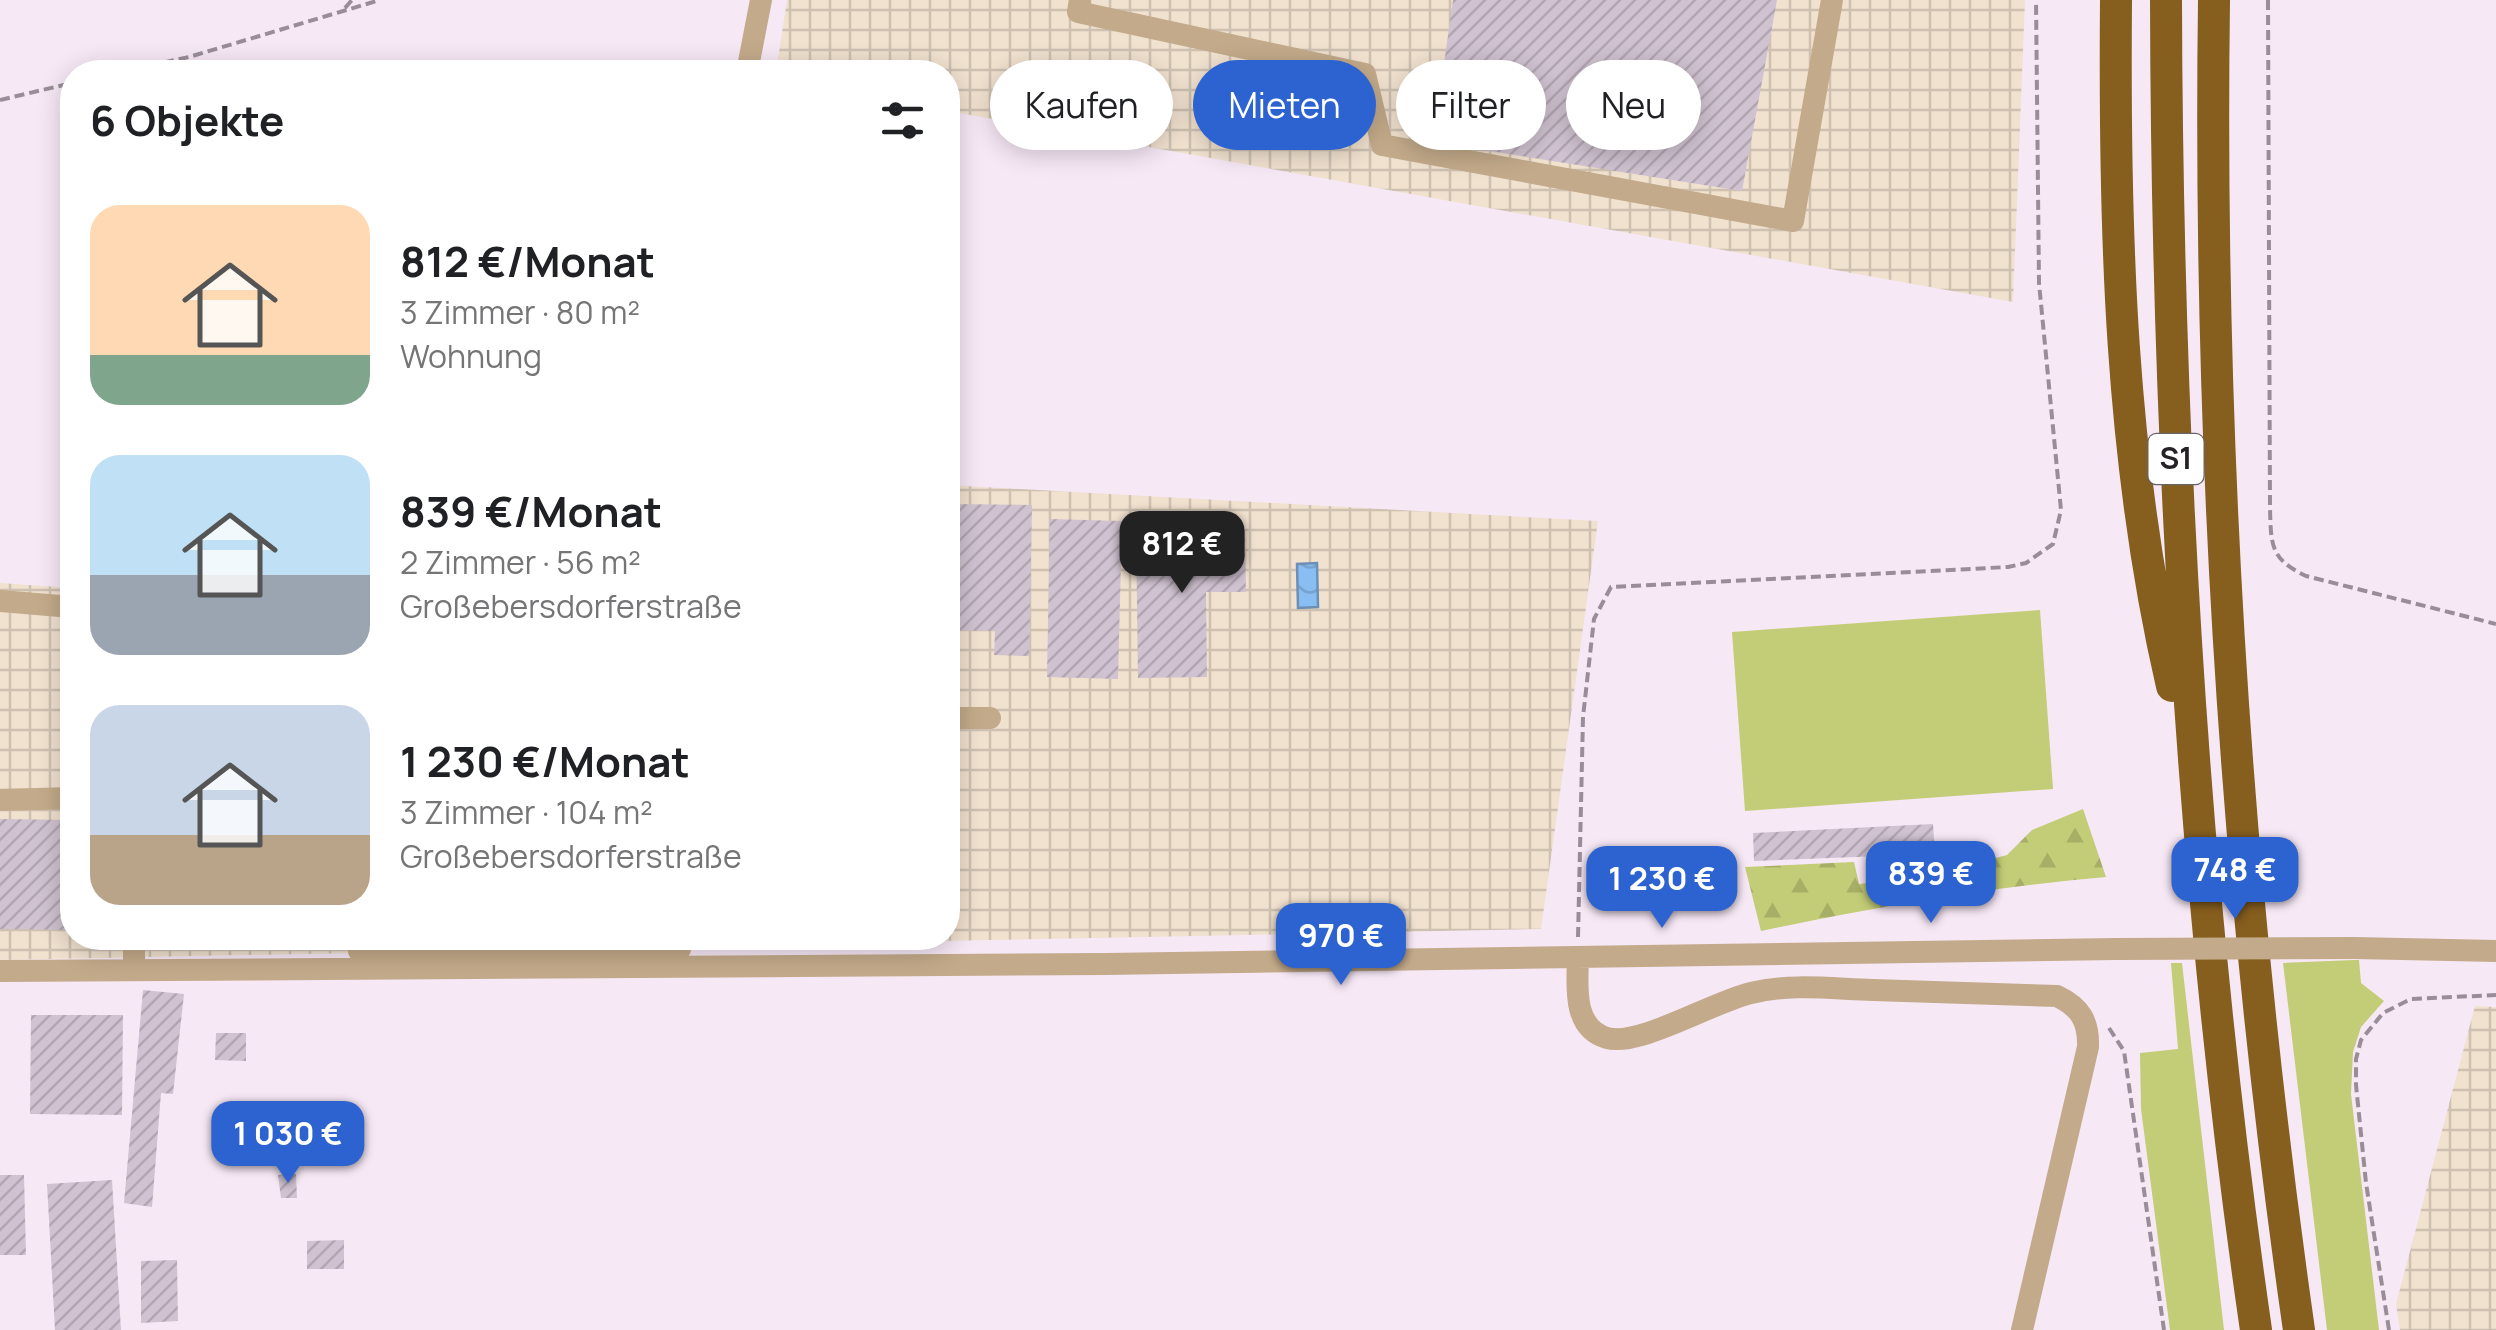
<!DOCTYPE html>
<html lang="de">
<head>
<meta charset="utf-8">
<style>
	:root { --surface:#fff; --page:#f6f6f6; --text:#202124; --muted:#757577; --accent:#2d63d1 }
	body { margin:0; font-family:Manrope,sans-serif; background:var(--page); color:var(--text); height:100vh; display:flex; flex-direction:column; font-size:38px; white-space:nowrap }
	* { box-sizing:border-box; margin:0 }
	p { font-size:32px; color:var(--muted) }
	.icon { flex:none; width:55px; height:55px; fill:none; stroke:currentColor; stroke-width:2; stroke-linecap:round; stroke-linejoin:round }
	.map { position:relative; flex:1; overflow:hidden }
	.sheet { position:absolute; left:60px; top:60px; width:900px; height:890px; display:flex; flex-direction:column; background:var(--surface); border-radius:40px; box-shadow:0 5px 25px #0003 }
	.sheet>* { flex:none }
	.guide { position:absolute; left:990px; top:60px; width:950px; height:90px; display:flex; gap:20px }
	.price { position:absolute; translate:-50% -85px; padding:0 22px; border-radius:20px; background:var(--accent); color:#fff; font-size:32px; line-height:65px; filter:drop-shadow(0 2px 5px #0008) }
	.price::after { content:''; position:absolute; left:50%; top:60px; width:30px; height:22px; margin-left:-15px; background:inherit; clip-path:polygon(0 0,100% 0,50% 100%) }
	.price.on { background:#222; color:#fff }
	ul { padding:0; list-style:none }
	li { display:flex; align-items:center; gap:30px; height:250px; padding:0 30px }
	li span { display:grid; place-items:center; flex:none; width:280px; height:200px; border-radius:30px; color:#555 }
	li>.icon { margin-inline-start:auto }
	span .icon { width:120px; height:120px; fill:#fffc; stroke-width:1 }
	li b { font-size:42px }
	h2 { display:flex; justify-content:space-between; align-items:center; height:120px; padding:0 30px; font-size:42px }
	.pill { padding:0 35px; border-radius:45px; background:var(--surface); box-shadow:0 5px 25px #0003; font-size:35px; line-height:90px }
	.pill.on { background:var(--accent); color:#fff }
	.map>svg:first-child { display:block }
	.industrial { fill:url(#industrial-grid) }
	.grass { fill:#c3cc76 }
	.forest { fill:url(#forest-firs) }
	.water { fill:url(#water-waves); stroke:#6b8fb5; stroke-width:2.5 }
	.building { fill:url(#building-hatch) }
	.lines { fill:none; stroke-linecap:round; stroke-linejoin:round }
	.path { stroke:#998e98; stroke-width:4; stroke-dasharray:10 5; stroke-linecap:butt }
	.minor { stroke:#c3aa8a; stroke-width:22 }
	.highway { stroke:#865e1e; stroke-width:32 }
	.minor-bridge { stroke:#c3aa8a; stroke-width:22 }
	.labels { text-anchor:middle; stroke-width:8; stroke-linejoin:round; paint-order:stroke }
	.shield { fill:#fff; stroke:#676467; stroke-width:2.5 }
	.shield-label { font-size:30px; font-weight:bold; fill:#262126 }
</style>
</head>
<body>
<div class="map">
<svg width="2496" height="1330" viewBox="0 0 2496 1330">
	<defs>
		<pattern id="industrial-grid" width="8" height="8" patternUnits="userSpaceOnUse" patternTransform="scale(2.5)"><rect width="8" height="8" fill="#f1e1cf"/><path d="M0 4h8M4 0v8" fill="none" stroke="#cec1b2"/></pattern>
		<pattern id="forest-firs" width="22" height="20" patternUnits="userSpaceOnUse" patternTransform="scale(2.5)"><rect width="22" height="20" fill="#c3cc76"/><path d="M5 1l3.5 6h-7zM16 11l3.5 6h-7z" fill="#a7af66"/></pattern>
		<pattern id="water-waves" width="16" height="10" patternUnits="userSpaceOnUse" patternTransform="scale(2.5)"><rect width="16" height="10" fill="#89bef2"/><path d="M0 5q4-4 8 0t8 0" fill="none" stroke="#76a3cf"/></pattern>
		<pattern id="building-hatch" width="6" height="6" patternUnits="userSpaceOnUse" patternTransform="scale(2.5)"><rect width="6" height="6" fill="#d0c2d0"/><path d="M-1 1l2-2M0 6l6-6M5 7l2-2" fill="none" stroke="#b2a6b2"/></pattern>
	</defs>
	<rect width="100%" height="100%" fill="#f7e8f6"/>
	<path class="industrial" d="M787,0H2025L2013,302L948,111V72H776Z
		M948,485L1598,521L1541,929L0,960V583L72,588V938H948Z
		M2475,1006L2496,1007V1330H2400L2396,1304Z"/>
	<path class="grass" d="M2040,610L2053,789L1745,811L1732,632Z
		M2354,960H2359L2361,983L2384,1001L2361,1027L2353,1052L2351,1094L2379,1330H2327L2283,963Z
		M2171,963H2182L2224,1330H2170L2141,1109L2140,1053L2178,1049Z"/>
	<path class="forest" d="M2083,809L2106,877C1990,887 1875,907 1761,931L1745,867L1854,862L1859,884L1924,877L2007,855L2032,830Z"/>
	<path class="water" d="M1317,563L1318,607L1298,608L1297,564Z"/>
	<path class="building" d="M1453,0H1777L1742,191L1433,142Z
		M948,504L1032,505L1029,656L994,655L995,631L948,630Z
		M1050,519L1122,521L1118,679L1047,677Z
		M1245,531L1246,592H1206L1207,677L1138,678L1136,532Z
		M948,645H957L956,709H948Z
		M0,819L72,820V930L0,929Z
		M1933,824L1935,854L1754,861L1753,833Z
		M143,990L184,994L173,1094L161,1093L152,1207L124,1203Z
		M31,1015H123L122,1115L30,1114Z
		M216,1033H246V1061L215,1060Z
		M296,1174L297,1198H281L278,1175Z
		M0,1175H24L26,1255H0Z
		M112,1180L121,1330H55L47,1184Z
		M344,1240V1269H307V1241Z
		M177,1260L178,1321L141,1323V1261Z"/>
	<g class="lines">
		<path class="path" d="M2268,0L2270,508C2271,545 2270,559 2306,576L2496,624
			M345,8L352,0
			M120,72L189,57L380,0
			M0,100L72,83
			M1578,937L1583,717L1594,619L1611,587L2008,567L2026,563L2053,544L2061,510L2039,283L2036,0
			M2109,1028L2124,1051L2164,1330
			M2389,1330L2366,1183L2356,1085V1059L2361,1040L2383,1013L2411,999L2496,995"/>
		<path class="minor" d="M1080,0L1078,12L1365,74L1382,145L1793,221L1832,0
			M747,72L761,0
			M0,601L72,607
			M948,718H990
			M0,800L72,798
			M2354,948L2496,951
			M359,951L680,949
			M1578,959C1577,988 1573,1028 1607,1038C1639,1047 1715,1001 1751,993C1791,983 1833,989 1873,990C1934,992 1995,994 2057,996C2080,1007 2089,1021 2088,1047L2022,1330
			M134,970V938
			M0,971L1105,964L2116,949"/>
		<path class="highway" d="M2116,0C2114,231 2120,461 2172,686
			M2166,0C2167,445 2192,889 2256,1330
			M2214,0C2208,444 2236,890 2299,1330"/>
		<path class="minor-bridge" d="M2116,949L2354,948"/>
	</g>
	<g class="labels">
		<rect class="shield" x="2148.5" y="434" width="55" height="50" rx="8"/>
		<g class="shield-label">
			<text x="2176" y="469">S1</text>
		</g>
	</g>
</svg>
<b class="price on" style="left:1182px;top:596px">812 €</b>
<b class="price" style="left:2235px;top:922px">748 €</b>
<b class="price" style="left:1931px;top:926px">839 €</b>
<b class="price" style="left:1662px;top:931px">1 230 €</b>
<b class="price" style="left:1341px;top:988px">970 €</b>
<b class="price" style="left:288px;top:1186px">1 030 €</b>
<div class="guide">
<a class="pill">Kaufen</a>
<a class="pill on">Mieten</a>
<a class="pill">Filter</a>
<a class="pill">Neu</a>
</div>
<section class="sheet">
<h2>6 Objekte<svg class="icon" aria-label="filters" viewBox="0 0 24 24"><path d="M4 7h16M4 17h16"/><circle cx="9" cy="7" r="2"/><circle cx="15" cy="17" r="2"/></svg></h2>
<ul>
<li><span style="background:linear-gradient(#ffd9b3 75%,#7fa58c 0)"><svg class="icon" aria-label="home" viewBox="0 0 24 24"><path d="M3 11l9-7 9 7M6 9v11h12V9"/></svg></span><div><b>812 €/Monat</b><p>3 Zimmer · 80 m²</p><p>Wohnung</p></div></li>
<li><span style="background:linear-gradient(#bfe0f5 60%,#9aa5b1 0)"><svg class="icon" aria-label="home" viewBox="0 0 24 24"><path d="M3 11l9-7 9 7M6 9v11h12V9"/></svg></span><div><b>839 €/Monat</b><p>2 Zimmer · 56 m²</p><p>Großebersdorferstraße</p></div></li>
<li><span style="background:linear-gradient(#c9d6e8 65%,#b9a48a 0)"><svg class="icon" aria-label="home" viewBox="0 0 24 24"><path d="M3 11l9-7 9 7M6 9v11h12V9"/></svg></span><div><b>1 230 €/Monat</b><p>3 Zimmer · 104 m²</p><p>Großebersdorferstraße</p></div></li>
</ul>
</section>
</div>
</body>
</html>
